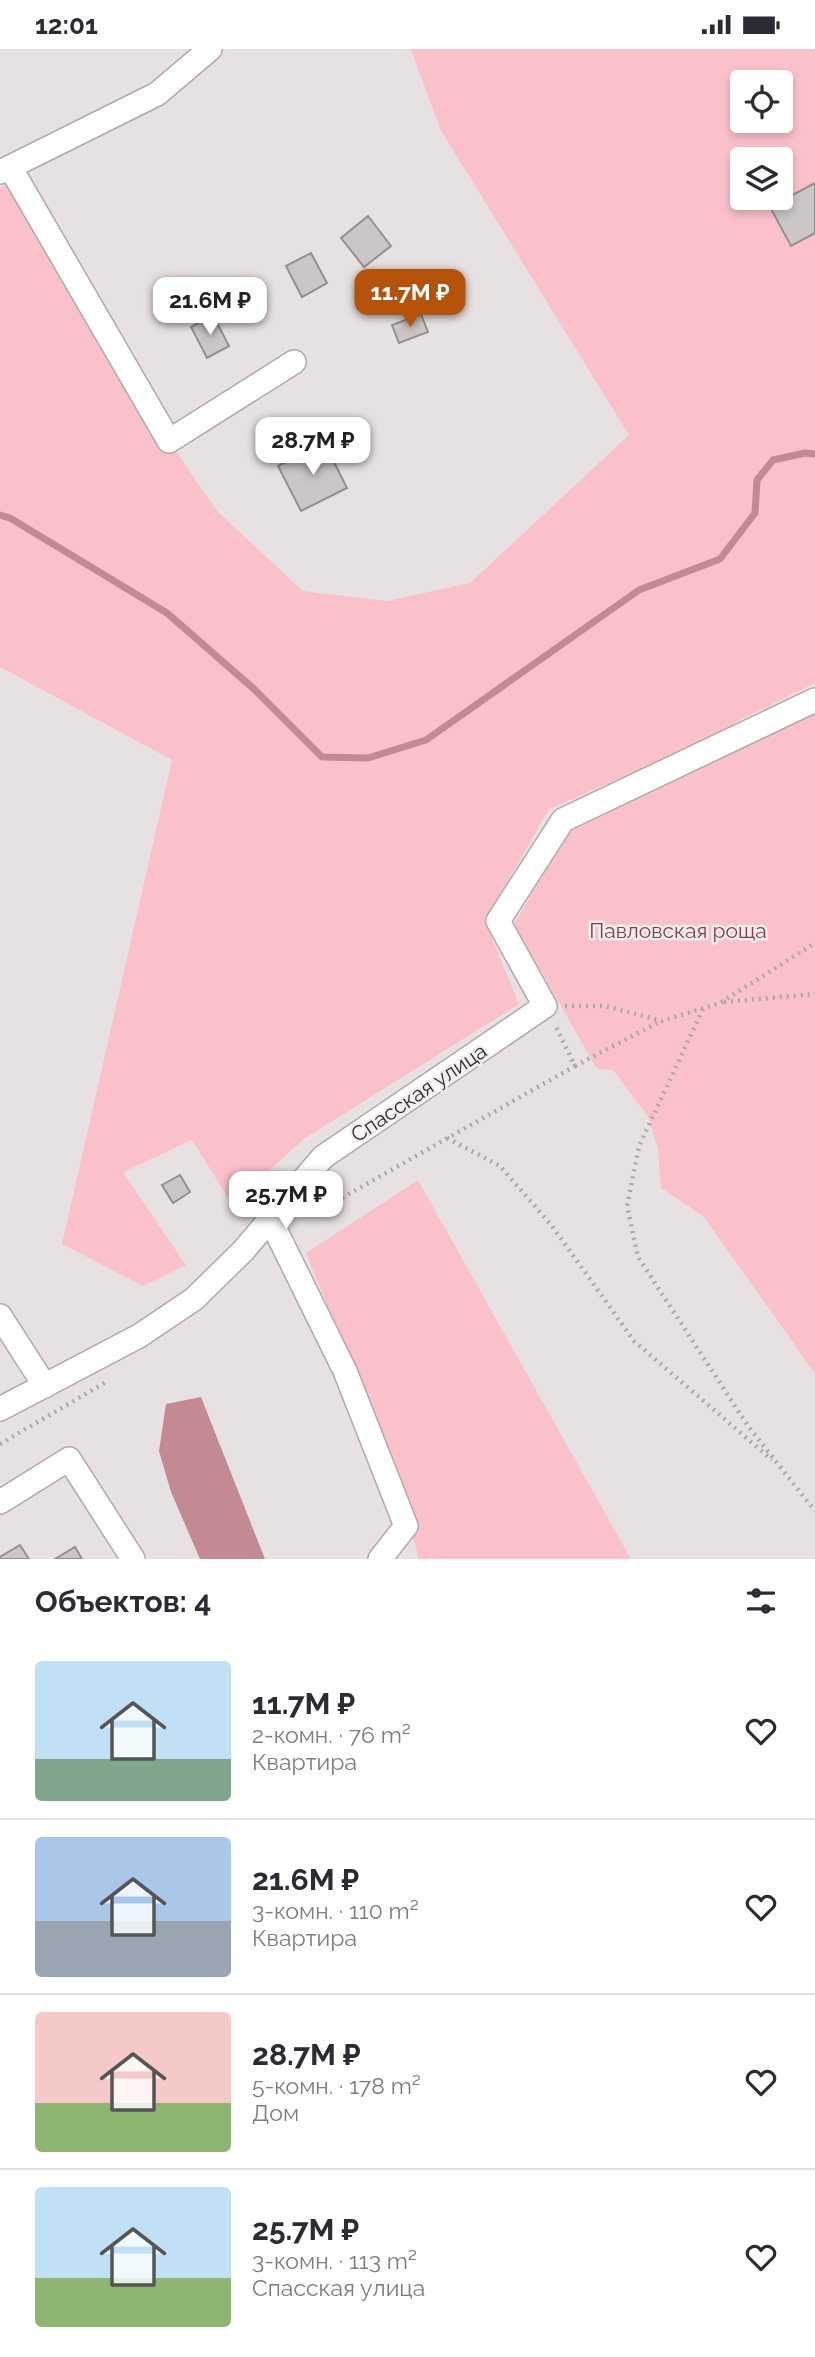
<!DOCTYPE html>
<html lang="ru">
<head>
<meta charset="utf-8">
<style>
	:root { --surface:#fff; --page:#f7f7f7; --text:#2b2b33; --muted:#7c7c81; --line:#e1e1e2; --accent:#b45309 }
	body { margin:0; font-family:Raleway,sans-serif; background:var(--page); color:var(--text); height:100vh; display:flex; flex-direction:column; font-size:26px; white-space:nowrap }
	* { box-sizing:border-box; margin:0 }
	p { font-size:23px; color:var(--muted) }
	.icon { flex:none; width:38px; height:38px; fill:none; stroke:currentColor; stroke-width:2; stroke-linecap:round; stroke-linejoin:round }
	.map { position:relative; height:1510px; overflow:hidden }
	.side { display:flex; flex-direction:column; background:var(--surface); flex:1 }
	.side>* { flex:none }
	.tools { position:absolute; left:730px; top:21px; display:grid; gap:14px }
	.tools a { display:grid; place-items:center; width:63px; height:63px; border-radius:7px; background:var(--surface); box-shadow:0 4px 10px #0003; font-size:35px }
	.price { position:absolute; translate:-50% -60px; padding:0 16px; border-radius:14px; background:#fff; color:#222; font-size:23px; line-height:46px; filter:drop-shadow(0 2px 4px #0008) }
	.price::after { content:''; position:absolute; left:50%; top:42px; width:21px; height:16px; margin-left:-10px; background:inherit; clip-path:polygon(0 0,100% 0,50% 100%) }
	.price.on { background:var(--accent); color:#fff }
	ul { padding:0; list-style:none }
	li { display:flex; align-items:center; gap:21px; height:175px; padding:0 35px }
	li+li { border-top:2px solid var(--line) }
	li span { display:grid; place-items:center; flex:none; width:196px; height:140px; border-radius:7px; color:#555 }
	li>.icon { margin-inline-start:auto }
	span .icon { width:84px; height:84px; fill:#fffc; stroke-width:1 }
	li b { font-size:30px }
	h2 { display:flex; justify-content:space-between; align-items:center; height:84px; padding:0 35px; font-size:30px }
	.status { display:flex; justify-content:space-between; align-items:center; height:49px; padding:0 35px; background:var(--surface); direction:ltr }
	.status svg { height:19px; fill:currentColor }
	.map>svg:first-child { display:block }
	.green { fill:#fac1ca; fill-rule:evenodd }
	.water { fill:#c48a93 }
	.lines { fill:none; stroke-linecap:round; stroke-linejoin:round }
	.stream { stroke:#c48a93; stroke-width:7 }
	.building { fill:#cdc6c7; stroke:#968f90; stroke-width:2 }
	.minor-casing { stroke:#b0a9aa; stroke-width:26 }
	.path { stroke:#ada7a8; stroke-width:4.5; stroke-dasharray:2 5; stroke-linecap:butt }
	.minor { stroke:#fff; stroke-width:23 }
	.labels { text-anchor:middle; stroke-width:5; stroke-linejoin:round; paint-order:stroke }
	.park-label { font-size:21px; fill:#853b4c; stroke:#f5eeef }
	.street-label { font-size:21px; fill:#2f2c2d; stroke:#f5eeef }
</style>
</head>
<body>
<div class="status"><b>12:01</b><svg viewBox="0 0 49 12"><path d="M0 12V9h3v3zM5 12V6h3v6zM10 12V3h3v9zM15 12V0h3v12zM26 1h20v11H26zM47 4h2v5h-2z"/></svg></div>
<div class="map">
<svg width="815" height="1510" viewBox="0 0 815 1510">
	<rect width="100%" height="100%" fill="#e8e1e2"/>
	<path class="green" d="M411,0H815V634L742,670L709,691L549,760L485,872L519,955L304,1090L232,1155L192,1091L123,1123L186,1216L143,1237L62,1195L172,711L0,618V139L7,135L169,392L217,462L303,542L387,552L470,534L629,386L440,80ZM742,33H780V72H742ZM742,110H780V149H742Z
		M815,662V1325L704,1168L661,1139L658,1101L649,1069L613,1021L597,1020L514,875L568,783Z
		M418,1131L631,1510H419L397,1428L306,1204Z"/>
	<path class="water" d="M201,1348L265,1510H200L171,1443L159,1402L166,1355Z"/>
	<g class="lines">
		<path class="stream" d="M0,466L10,469L167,564L254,640L322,708L368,709L426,691L639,541L720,510L755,464L757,431L773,411L805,404L815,405"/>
	</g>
	<path class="building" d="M815,134V184L791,197L770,158Z
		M368,167L391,197L364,218L341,189Z
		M311,204L327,234L302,248L286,217Z
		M421,265L428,283L399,294L392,276Z
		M213,266L229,297L207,309L191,278Z
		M324,393L347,439L301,462L278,417Z
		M180,1126L190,1143L173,1154L162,1136Z
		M20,1496L29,1510H0V1508Z
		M75,1498L82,1510H55Z"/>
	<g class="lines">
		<g class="minor-casing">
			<path id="minor" d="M10,118L169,392L294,313
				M0,123L157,45L210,0
				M269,1168L345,1322L406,1477L380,1510
				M0,1267L45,1337
				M0,1360L139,1287L194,1250L243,1202L323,1108L545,957L498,872L563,771L815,651
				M0,1453L69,1410L133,1510"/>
		</g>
		<path class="path" d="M724,953L815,945
			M565,957H605L662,972L720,954L815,894
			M703,960L639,1097L627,1157L638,1208L748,1377L815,1462
			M575,1017L661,972
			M447,1089L500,1117L552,1177L634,1292L772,1411
			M309,1159L333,1154L575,1017L555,976
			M0,1395L106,1333"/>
		<use href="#minor" class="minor"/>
	</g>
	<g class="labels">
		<g class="park-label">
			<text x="678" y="889">Павловская роща</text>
		</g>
		<g class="street-label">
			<text transform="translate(419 1044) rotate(-34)" y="7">Спасская улица</text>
		</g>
	</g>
</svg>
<div class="tools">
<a><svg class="icon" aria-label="locate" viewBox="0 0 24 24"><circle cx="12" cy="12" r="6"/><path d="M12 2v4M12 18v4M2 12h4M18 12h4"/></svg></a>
<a><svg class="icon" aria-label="layers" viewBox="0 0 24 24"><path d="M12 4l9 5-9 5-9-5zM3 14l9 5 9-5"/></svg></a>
</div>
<b class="price on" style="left:410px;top:280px">11.7M ₽</b>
<b class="price" style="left:210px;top:288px">21.6M ₽</b>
<b class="price" style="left:313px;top:428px">28.7M ₽</b>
<b class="price" style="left:286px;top:1182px">25.7M ₽</b>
</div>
<section class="side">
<h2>Объектов: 4<svg class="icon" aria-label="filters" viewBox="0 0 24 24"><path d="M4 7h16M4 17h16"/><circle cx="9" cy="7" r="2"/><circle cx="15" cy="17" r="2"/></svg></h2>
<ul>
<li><span style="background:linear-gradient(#bfe0f5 70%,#7fa58c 0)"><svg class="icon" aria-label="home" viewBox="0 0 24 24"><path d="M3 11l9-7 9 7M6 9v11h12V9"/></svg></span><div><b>11.7M ₽</b><p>2-комн. · 76 m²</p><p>Квартира</p></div><svg class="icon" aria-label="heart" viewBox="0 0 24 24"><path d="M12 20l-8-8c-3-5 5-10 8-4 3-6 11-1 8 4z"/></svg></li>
<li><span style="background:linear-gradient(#a9c7e8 60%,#9aa5b1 0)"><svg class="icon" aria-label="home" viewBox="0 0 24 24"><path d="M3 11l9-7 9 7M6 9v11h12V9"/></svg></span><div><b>21.6M ₽</b><p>3-комн. · 110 m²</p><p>Квартира</p></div><svg class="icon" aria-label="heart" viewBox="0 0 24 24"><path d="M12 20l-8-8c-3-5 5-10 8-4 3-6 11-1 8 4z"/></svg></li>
<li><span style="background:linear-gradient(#f6c9c9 65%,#8fb573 0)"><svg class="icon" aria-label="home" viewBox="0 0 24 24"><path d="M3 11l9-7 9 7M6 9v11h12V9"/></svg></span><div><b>28.7M ₽</b><p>5-комн. · 178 m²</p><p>Дом</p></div><svg class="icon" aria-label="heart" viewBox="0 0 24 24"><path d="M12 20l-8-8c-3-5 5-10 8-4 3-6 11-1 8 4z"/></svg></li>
<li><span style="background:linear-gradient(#bfe0f5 65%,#8fb573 0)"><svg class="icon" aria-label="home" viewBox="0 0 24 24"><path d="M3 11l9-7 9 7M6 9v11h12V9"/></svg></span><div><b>25.7M ₽</b><p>3-комн. · 113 m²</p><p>Спасская улица</p></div><svg class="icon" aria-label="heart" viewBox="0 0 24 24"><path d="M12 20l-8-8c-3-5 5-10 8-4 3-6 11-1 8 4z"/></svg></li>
</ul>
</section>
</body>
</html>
